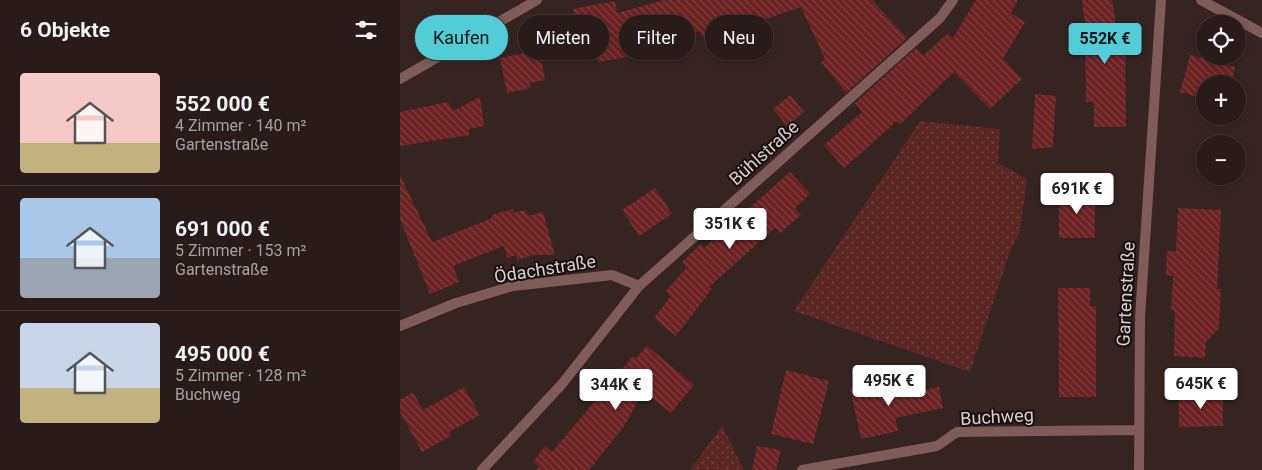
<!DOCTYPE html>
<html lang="de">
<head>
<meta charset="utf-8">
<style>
	:root { --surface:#281b1a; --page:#302423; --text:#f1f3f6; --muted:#a5a1a2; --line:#443939; --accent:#52ccd6 }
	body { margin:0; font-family:Roboto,sans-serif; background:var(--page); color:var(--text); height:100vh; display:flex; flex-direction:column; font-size:19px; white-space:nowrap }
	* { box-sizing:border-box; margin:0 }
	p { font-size:16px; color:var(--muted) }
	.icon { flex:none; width:28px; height:28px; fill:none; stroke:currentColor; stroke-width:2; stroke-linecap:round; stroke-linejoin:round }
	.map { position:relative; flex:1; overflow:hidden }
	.panel { display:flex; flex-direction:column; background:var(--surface); width:400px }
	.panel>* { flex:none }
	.banner { position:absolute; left:15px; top:15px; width:475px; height:45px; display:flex; gap:10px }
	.controls { position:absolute; left:796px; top:15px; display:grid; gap:10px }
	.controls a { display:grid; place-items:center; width:50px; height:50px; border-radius:50%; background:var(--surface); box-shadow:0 2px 8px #0003,0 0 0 1px var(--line); font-size:25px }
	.price { position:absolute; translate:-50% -42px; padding:0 11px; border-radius:5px; background:#fff; color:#222; font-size:16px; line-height:32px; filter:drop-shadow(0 1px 2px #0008) }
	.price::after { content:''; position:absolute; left:50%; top:30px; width:15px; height:11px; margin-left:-8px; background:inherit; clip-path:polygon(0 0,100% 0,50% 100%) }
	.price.on { background:var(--accent); color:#111 }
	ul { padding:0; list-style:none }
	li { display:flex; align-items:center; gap:15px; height:125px; padding:0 20px }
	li+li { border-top:1px solid var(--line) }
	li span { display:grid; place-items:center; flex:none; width:140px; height:100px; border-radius:5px; color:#555 }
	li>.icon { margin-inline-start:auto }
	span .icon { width:60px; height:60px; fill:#fffc; stroke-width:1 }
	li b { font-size:21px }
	h2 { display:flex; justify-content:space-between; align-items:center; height:60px; padding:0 20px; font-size:21px }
	.pill { padding:0 18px; border-radius:22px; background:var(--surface); box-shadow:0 2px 8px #0003,0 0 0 1px var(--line); font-size:18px; line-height:45px }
	.pill.on { background:var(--accent); color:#111 }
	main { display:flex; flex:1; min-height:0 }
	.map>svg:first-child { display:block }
	.grass { fill:url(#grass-dots) }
	.building { fill:url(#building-back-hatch) }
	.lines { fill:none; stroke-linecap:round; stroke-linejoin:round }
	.minor { stroke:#7f5b59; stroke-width:10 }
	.labels { text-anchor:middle; stroke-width:4; stroke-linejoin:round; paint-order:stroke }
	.street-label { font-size:18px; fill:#dccfce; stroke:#170f0f }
</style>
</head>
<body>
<main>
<section class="panel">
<h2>6 Objekte<svg class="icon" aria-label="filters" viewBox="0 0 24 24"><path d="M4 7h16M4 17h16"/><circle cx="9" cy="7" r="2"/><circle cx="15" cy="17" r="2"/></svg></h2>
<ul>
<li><span style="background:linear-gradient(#f6c9c9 70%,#c2b280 0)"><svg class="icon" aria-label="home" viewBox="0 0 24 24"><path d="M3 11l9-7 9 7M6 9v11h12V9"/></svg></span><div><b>552 000 €</b><p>4 Zimmer · 140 m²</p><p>Gartenstraße</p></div></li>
<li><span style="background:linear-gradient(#a9c7e8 60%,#9aa5b1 0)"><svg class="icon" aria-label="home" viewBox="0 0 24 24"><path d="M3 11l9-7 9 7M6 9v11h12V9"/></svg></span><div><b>691 000 €</b><p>5 Zimmer · 153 m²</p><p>Gartenstraße</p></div></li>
<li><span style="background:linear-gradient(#c9d6e8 65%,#c2b280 0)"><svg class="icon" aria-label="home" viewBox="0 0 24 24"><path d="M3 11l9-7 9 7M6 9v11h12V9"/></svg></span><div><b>495 000 €</b><p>5 Zimmer · 128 m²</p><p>Buchweg</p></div></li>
</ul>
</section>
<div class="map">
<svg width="862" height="470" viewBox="0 0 862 470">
	<defs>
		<pattern id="grass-dots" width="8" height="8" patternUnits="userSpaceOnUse" patternTransform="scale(1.25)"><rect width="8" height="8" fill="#5c2625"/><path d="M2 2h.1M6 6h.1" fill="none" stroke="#734443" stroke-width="1.8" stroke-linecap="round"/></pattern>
		<pattern id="building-back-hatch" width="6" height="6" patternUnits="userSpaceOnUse" patternTransform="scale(1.25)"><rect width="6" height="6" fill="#6c2122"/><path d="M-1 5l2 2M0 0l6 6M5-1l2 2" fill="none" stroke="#804041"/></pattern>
	</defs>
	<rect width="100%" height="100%" fill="#352422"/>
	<path class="grass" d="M520,121L600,129L598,163L627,179L620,232L611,249L570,372L394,311Z
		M322,426L344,470H290Z"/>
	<path class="building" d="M264,0H472L507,38L446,93L421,62L425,59L401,7L321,34V32L302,37L301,31L230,51L231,56L198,62L195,47L141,58L145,80L129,83L131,88L107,93L100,58L125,53L121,35L157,28L156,23L175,20L173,9L215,1L217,13Z
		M576,0H618L611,13L625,22L603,59L622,79L590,109L554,72L516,109L500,124L497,121L444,168L424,145L462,112L455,103L516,48L523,56L548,33L553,38Z
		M682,0H712L718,36H725L726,127H694V102H686L685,24Z
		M790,55L835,67L831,84H805V99L780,92Z
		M635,94L656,96L653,147L632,149Z
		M390,95L404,112L387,126L373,109Z
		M80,97L84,126L69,129L70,135L0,146V112L48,102L53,111Z
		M390,172L410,194L395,208L401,215L380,233L375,228L309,287L312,289L276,336L254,318L271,296L266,291L287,267L282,262L301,244L304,248Z
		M0,175L32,242L92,218V215L113,209V213L126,210L128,216L143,212L155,255H134L117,260L116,255L107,258L104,246L53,266L59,282L30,294L0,219Z
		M255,188L272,214L239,236L222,210Z
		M659,192H695V238H659Z
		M778,208L821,210L817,289H821L819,328L806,342L805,358L774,356L775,312L771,309L773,276L766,275L767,251H776Z
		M658,288H690V306H696V397H659Z
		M247,346L294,385L271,413L243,391L225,425L189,470H136L139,467L133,462L145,446L152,452L233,356L236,358Z
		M386,370L429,381L413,444L371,434Z
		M489,379L494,396L539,387L543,408L495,418L498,431L461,439L450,388Z
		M64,387L80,415L49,432L51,436L22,452L0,412V400L13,392L23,410Z
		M779,394H823V426L779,427Z
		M357,446L381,450L376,470H352Z"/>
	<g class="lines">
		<path class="minor" d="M801,0L862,33
			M0,79L137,0
			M0,326L56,303L113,286L212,275L239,286
			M82,470L162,384L239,286L540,18L553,0
			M402,470L537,446L557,432L738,430
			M739,470L740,317L761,0"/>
	</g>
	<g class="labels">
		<g class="street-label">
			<text transform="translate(364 153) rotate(-42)" y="6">Bühlstraße</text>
			<text transform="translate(145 269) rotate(-9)" y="6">Ödachstraße</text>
			<text transform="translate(726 294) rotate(-87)" y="6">Gartenstraße</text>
			<text transform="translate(597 417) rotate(-3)" y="6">Buchweg</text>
		</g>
	</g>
</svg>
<div class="controls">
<a><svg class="icon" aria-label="locate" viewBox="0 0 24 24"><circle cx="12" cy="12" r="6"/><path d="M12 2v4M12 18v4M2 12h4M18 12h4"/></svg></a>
<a>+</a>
<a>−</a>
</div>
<b class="price on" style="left:705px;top:65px">552K €</b>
<b class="price" style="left:677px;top:215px">691K €</b>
<b class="price" style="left:330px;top:250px">351K €</b>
<b class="price" style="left:489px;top:407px">495K €</b>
<b class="price" style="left:801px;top:410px">645K €</b>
<b class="price" style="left:216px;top:411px">344K €</b>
<div class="banner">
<a class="pill on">Kaufen</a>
<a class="pill">Mieten</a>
<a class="pill">Filter</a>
<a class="pill">Neu</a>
</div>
</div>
</main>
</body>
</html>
